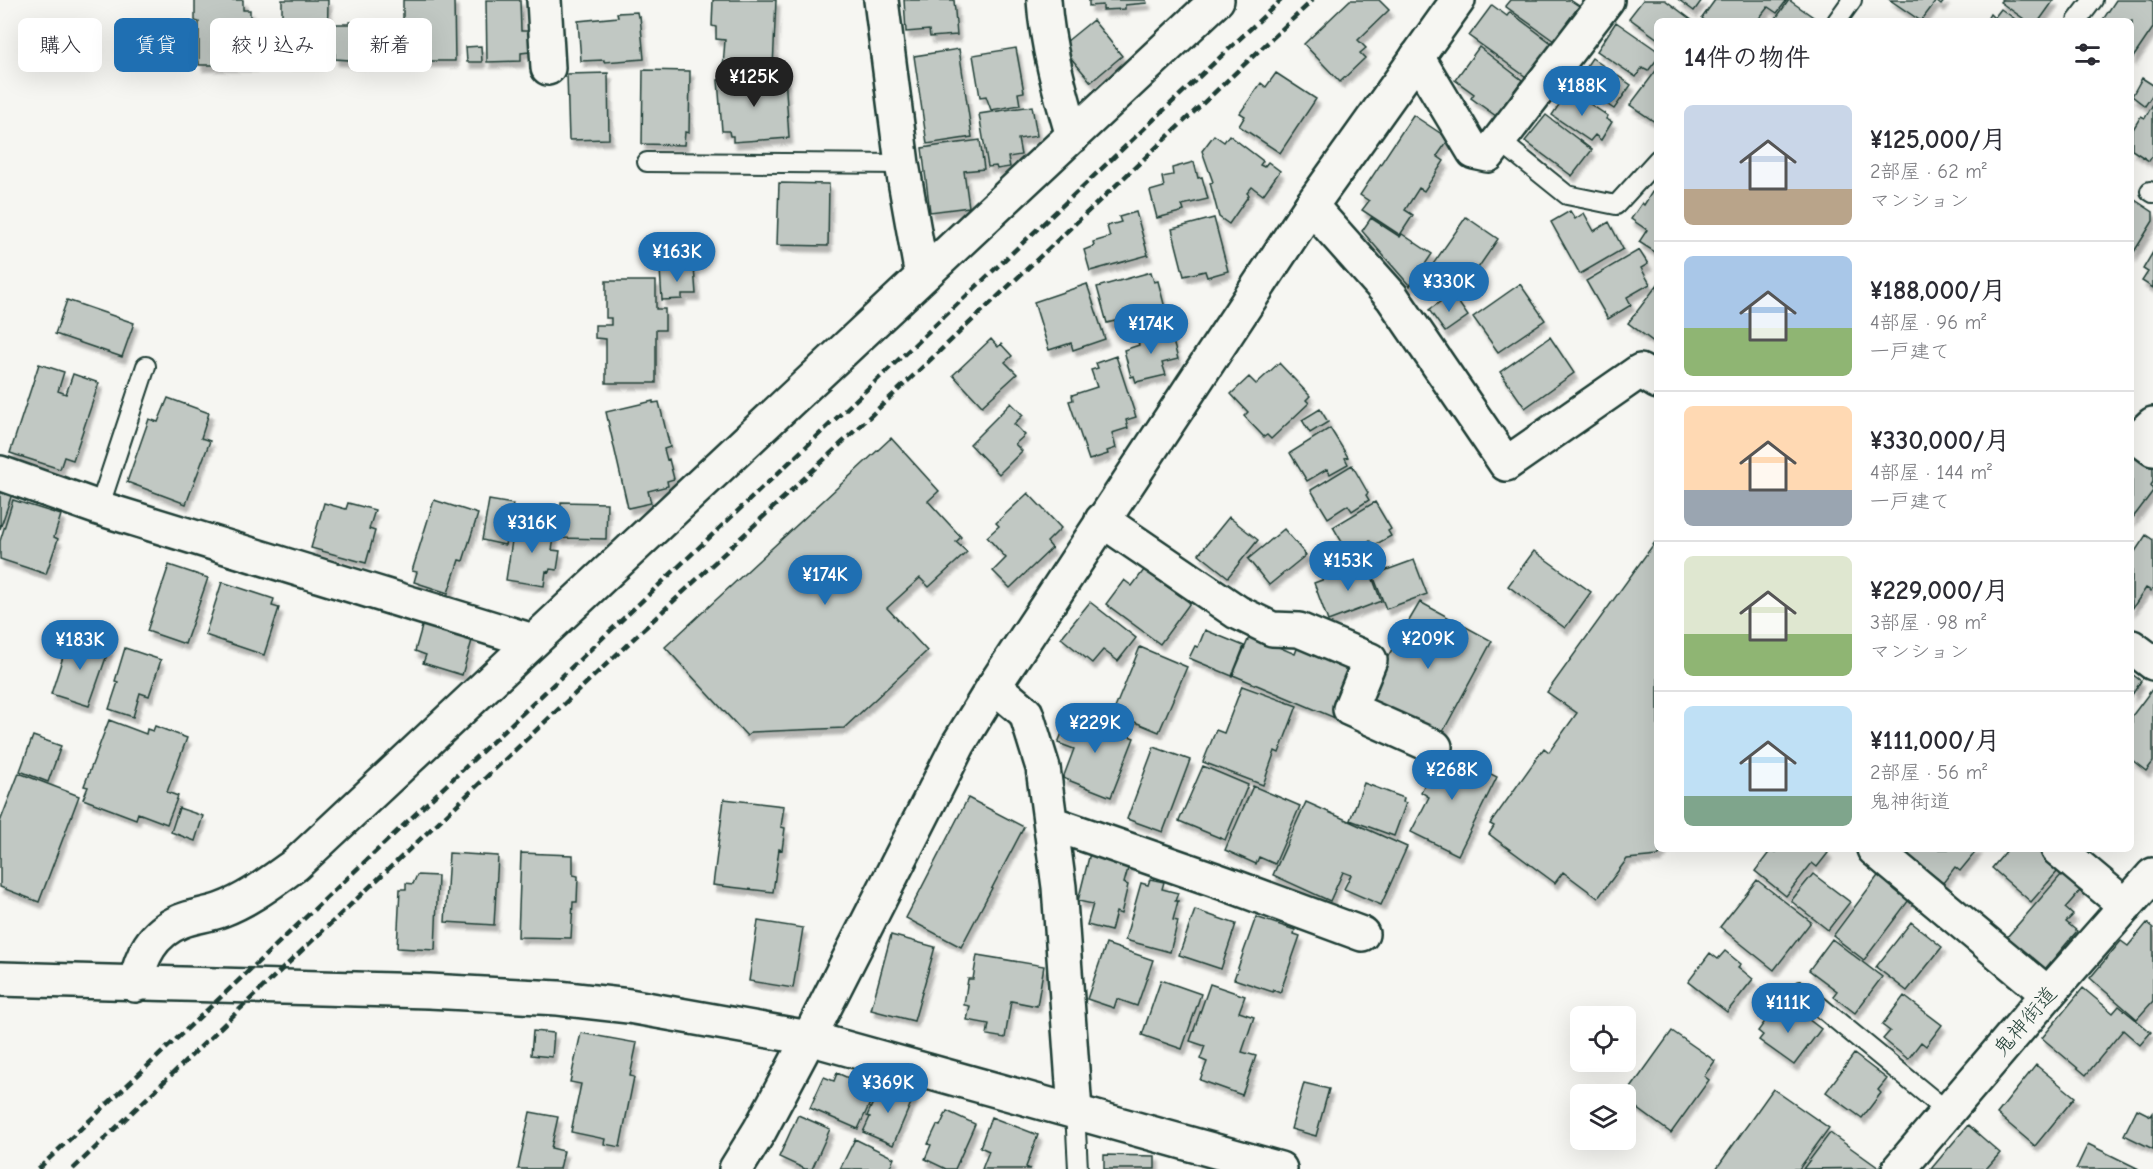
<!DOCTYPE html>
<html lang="ja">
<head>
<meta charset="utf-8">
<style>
	:root { --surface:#fff; --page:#f2f2f3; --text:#2b2b33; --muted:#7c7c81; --line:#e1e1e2; --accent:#1f6fb2 }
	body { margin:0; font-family:"Comic Neue","Klee One",sans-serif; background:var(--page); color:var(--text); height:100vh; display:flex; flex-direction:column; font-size:22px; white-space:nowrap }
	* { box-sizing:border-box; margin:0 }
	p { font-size:20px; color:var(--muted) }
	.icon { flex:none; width:33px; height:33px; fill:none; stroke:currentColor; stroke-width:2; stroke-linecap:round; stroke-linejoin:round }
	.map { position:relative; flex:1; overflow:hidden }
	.sheet { position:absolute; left:1654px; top:18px; width:480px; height:834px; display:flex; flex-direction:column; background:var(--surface); border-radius:9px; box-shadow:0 6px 24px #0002 }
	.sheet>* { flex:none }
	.hud { position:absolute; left:18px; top:18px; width:570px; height:54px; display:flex; gap:12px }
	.tools { position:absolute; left:1570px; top:1006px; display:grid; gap:12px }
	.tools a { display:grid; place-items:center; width:66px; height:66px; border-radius:9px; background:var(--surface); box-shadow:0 6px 24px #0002; font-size:30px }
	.price { position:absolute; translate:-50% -51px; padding:0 14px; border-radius:21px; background:var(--accent); color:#fff; font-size:20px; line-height:39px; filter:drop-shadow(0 2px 3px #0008) }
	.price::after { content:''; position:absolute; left:50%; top:36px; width:18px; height:14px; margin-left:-9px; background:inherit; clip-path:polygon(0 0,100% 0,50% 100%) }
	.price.active { background:#222; color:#fff }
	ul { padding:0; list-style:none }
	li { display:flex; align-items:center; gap:18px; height:150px; padding:0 30px }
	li+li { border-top:2px solid var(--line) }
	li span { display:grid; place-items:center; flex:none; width:168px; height:120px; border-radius:9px; color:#555 }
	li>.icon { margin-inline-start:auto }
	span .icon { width:72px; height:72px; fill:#fffc; stroke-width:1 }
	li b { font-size:26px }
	h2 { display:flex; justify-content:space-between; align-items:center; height:72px; padding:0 30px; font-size:26px }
	.pill { padding:0 21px; border-radius:9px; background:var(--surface); box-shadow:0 6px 24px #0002; font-size:21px; line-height:54px }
	.pill.active { background:var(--accent); color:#fff }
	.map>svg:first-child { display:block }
	.building { fill:#c1c8c3; stroke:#1f3d34; stroke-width:1.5; filter:url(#shadow) }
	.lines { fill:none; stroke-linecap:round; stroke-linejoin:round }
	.lane-casing { stroke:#1f3d34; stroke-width:22 }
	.street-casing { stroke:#1f3d34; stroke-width:38 }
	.secondary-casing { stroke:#1f3d34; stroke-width:38 }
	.lane { stroke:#f6f6f2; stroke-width:18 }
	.street { stroke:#f6f6f2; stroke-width:33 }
	.secondary { stroke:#f6f6f2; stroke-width:33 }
	.rail { stroke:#1f3d34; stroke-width:4.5; stroke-dasharray:9 4.5; stroke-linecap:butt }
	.labels { text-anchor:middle; stroke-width:4.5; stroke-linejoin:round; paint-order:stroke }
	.street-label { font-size:21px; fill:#1f3d34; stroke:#f6f6f2 }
</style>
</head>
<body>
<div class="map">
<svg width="2153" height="1169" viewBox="0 0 2153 1169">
	<defs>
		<filter id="shadow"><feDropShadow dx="3.5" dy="6" stdDeviation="1.5" flood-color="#0004"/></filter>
	</defs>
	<rect width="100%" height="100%" fill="#f6f6f2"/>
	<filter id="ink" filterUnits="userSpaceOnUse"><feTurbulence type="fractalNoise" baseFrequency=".0167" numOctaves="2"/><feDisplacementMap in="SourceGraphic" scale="12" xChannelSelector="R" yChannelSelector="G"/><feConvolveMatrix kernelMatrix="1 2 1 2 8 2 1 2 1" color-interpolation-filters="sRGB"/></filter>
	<g filter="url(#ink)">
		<path class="building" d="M195,0H243V10H250V31H255L254,65H199V22L195,21Z
			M282,0H328L327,56H320V63H286L285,56H282Z
			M403,0H454L455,61H403Z
			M486,0H520L521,31H529V52L521,53V61L487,62Z
			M713,0H776L773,68L723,66L725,40L716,39V27L712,26Z
			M904,0H954L957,35L930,37L929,30L906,32Z
			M1089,0H1146L1147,3L1125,5V9L1103,10V5L1089,6Z
			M1350,0H1379L1389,10L1358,40L1366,48L1360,53L1365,58L1340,82L1304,44Z
			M1510,0H1570L1579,6L1554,41L1505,6Z
			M1643,0H1665L1693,21H1658V39L1629,18Z
			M1679,0H1702L1694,11Z
			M1715,0H1787L1777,13L1768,7L1757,21H1705L1702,18Z
			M1789,0L1819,21H1774Z
			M1890,0H1945L1941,5L1936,1L1921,21Z
			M2002,0H2054L2039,21H2027L2000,2Z
			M2116,0H2151L2153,2V28L2132,59V21H2102Z
			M1492,5L1507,16L1510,12L1554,45L1529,79L1469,36Z
			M2001,9L2018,21H1986L1990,14L1994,18Z
			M637,12L638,17L640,16L644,59L604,62V60L581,61L578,21L618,17L617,13Z
			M1093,20L1122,56L1091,82L1061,46Z
			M349,22H399L398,63L349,62V60L335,59V24H349Z
			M1616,22L1655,49L1658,52V58L1648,71L1642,68L1636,77L1597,51Z
			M481,46L482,62H467L466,47Z
			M1479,47L1522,80L1496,116L1471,98L1474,94L1455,80Z
			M1016,48L1024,92L1018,93L1020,105L991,110L986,96L980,97L973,55Z
			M959,49L972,137L927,144L914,56Z
			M1592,58L1631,85L1614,109L1575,83Z
			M1658,68V124L1630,105Z
			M643,70L690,71L689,133L685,132L684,145L642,144Z
			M608,73L609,139L569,140L567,74Z
			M1276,73L1316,99L1280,153L1239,126L1245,116L1240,113L1261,83L1266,87Z
			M785,75L789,138L733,142V136H730L729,131H722L718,80Z
			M2142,78L2153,85V94L2145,106L2132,96Z
			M1569,90L1608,116L1606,119L1612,122L1601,140L1595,135L1590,141L1552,115Z
			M2153,104V155L2149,161L2132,150V131L2141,116L2145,118Z
			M1032,106L1037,136L1018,139L1021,155L1008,157L1010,167L997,169L996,166L988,167L979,114Z
			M1413,115L1449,139L1437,156L1444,161L1424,191L1419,188L1405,210L1413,215L1400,235L1362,210L1369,201L1360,195Z
			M1546,115L1592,150L1572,176L1525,141Z
			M1214,135L1224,142L1229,135L1263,161L1260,165L1264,167L1268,162L1280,171L1263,195L1252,187L1247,193L1249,195L1229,224L1219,217L1210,183L1213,182L1202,151Z
			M980,140L984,169L964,171L969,207L930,212L922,148Z
			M1194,162L1198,178L1202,177L1208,199L1182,205L1184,211L1157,218L1150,191L1164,187L1162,177L1173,175L1172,168Z
			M779,183L829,184L828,246L777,245Z
			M1652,192L1658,196V254L1639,242L1647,230L1631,219L1642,203L1644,205Z
			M2132,198L2153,212V221L2132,255Z
			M1570,211L1575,219L1584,213L1594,231L1609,222L1623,249L1580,274L1551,222Z
			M1136,212L1148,255L1090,271L1084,250L1094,246L1093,242L1110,237L1107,226L1121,222L1119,217Z
			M1466,217L1498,239L1463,290L1431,267Z
			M1214,218L1228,271L1207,277L1205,271L1184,276L1172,229Z
			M1371,218L1400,237L1402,234L1432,254L1410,286L1362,231Z
			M1639,250L1648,264L1641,268L1650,284L1627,297L1631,305L1608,319L1586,281Z
			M2153,252V288L2142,281L2148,272L2143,269Z
			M694,267L696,294H682V299L662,300L660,269Z
			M1151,272L1154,282L1158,281L1165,308L1107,323L1097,287Z
			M606,281H656V309H665V330H656V383H606V339L595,338V325H611V318H606Z
			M1087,284L1105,339L1073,350L1071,343L1049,350L1034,302Z
			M1520,284L1545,320L1498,352L1473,317Z
			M1658,284V345L1628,323Z
			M1452,293L1468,316L1445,332L1429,310Z
			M67,300L134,323L122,357L55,334Z
			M1169,327L1178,359L1162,363L1166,375L1136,382L1134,376L1131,377L1124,350L1139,345L1136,336Z
			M1550,337L1574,373L1525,408L1500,372Z
			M991,339L998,347L1001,344L1012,356L1005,362L1017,374L982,406L953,375Z
			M1116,356L1136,417L1126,420L1128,428L1112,433L1116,448L1107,451L1108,454L1089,460L1069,401L1073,400L1072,395L1097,387L1091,370L1098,368L1096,363Z
			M1279,363L1310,396L1306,400L1309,403L1271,439L1267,435L1264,437L1244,416L1248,412L1231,394L1249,377L1256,384Z
			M39,364L64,372L58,391L66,394L73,374L99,383L73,460L64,457L60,469L10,453Z
			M168,398L209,413L201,438L210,441L186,504L127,482L149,419L158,422Z
			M653,401V403L659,402L670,447L664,449L667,460L669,459L674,479L667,481L668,486L648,491L651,503L628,508L606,412Z
			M1011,403L1023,415L1014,424L1025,435L1015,444L1022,451L999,474L970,444Z
			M1320,409L1328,422L1310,433L1302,420Z
			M1330,428L1348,457L1345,458L1348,464L1330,474L1327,469L1307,481L1290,453Z
			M891,438L939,491L928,501L961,537L956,542L967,552L929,587L920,578L887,608L927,651L844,728L752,732L747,736L665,647Z
			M2135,454L2153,468V482L2151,485L2153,491L2132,519V459Z
			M1352,465L1368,493L1366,495L1369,500L1352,511L1348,505L1328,518L1311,490Z
			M0,490L12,494L0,529Z
			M1028,493L1061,528L1047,542L1052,548L1010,588L993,571L1006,558L987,537L999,526L996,523Z
			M13,500L61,515L54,537L58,539L46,574L0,559V541Z
			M434,500L478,514L463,561L459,560L448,593L414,582L417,572L412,571Z
			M489,500L513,504L505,545L482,540Z
			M561,502L607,503L606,539L560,538Z
			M1375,502L1391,529L1388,531L1391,536L1373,546L1370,541L1349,554L1333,527Z
			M324,503L346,509L348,503L375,510L369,529L375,531L366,563L311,548Z
			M1229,517L1258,540L1228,577L1199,554Z
			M515,521L556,527L552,550L560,551L557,570L550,569L549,572L546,571L544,586L506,580Z
			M1284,529L1306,555L1269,585L1248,559Z
			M2146,535L2153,540V587L2151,591L2146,588L2132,609V556Z
			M1658,538V849H1663L1658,856L1627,859L1598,898L1563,872L1555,883L1489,834L1494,826L1490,824L1544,748L1549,752L1577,713L1547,692Z
			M1534,551L1591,592L1565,628L1508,586Z
			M1414,560L1427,594L1386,609L1373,575Z
			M1367,563L1381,601L1328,621L1314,583Z
			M169,565L208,578L185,644L147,631Z
			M1144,570L1190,603L1160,644L1106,604L1124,580L1132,586Z
			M222,582L274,599L272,606L279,608L264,655L205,635Z
			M1090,602L1136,638L1118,661L1103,650L1092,663L1061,638Z
			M1420,602L1492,641L1440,737L1362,700Z
			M423,623L473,637L462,675L423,663L426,655L415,651Z
			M1205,630L1244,646L1232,676L1189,658L1195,646L1198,647Z
			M70,635L109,649L89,706L51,694Z
			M1250,635L1295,654L1300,641L1353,664L1351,679L1335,718L1233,675Z
			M1140,647L1187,667L1159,732L1113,713Z
			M125,648L161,660L149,696L140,693L133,717L109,709L118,682L115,681Z
			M2132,674L2141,681L2132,695Z
			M1242,686L1297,706L1279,753L1275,751L1263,785L1203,762L1216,730L1224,733Z
			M2153,688V762L2146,771L2132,760V716Z
			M1070,713L1134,738L1111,797L1063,778L1074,749L1058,743Z
			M109,720L146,734L147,729L153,731L155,726L187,738L167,792L178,796L167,824L138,813L136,819L83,799L88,787L84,786Z
			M33,736L61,746L48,782L20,771Z
			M1154,747L1190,760L1163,832L1127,819Z
			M1442,749L1497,777L1458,855L1411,832L1429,797L1421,792Z
			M1203,766L1248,785L1225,840L1179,821Z
			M19,773L79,796L39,902L0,887V822Z
			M1364,783L1404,798L1403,802L1406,803L1394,836L1350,820Z
			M1253,786L1300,806L1275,864L1259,857L1256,864L1225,850Z
			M968,798L1024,827L961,947L906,918Z
			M724,799L784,806L781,827L785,828L782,850L779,849L773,892L713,885Z
			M1306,802L1407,847L1381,905L1344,889L1351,875L1343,872L1330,901L1273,875Z
			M179,808L203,816L195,841L171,832Z
			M1777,849H1824L1828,853L1817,867L1812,863L1786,896L1755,871L1771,850L1775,852Z
			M1905,849H1978L1960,871L1955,867L1943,883L1903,851Z
			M2008,849H2047L2064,864L2031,902L1992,868Z
			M449,853L498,856L494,925L445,922Z
			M521,853L573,855V875L578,876L577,902H573L571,938L518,937Z
			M1090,853L1129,865L1124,883L1128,885L1121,914L1116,912L1111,931L1087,925L1093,904L1078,901Z
			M2068,867L2086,884L2065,908L2073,915L2066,922L2077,931L2045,969L2007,937Z
			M1880,873L1912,896L1864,960L1833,936Z
			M1813,874L1850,902L1828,930L1791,901Z
			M417,875L438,876L435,950L397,948L400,889H406V883L413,884Z
			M1150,879L1164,882L1162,889L1178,893L1175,901H1178L1173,920L1178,921L1170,952L1125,940L1141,883L1148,885Z
			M1757,880L1811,922L1774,970L1720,927Z
			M1195,910L1236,924L1221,969L1179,955Z
			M1256,917L1295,930L1294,934L1300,936L1280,993L1273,990V992L1234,979Z
			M758,921L803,928L793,988L749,981Z
			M1911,922L1942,947L1907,991L1876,967Z
			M2147,923L2153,928V1001L2137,1019L2090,978L2121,941L2128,946Z
			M891,935L935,947L914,1021L871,1010Z
			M1832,939L1882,977L1855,1013L1833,996L1837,991L1809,970Z
			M1106,944L1153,960L1137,1006L1117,999L1114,1008L1087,999Z
			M1725,951L1741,964L1738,967L1753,979L1727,1012L1688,982L1710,953L1718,959Z
			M977,955L1044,966L1037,1006L1011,1001L1005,1038L987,1035L989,1024L967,1020L970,1006L964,1005L968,979H973Z
			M1161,980L1201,994L1182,1049L1142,1035Z
			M1210,984L1245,996L1239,1012L1254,1017L1242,1052L1256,1056L1242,1095L1200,1080L1207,1062L1200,1059L1205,1046L1190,1041Z
			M2083,988L2113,1013L2119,1006L2151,1032L2140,1045L2123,1030L2086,1075L2042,1038Z
			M1904,996L1942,1025L1926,1046L1921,1042L1908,1059L1883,1039L1890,1031L1882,1025Z
			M1777,1005L1790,1016L1795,1009L1821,1029L1794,1065L1759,1040L1763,1035L1758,1031Z
			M533,1031L554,1033L552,1057L531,1055Z
			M1672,1031L1715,1061L1704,1076L1709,1080L1671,1133L1626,1100V1095Z
			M581,1033L637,1043L630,1076L634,1077L620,1147L604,1144L605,1139L571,1132L581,1084L570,1082Z
			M1854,1054L1887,1079L1878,1090L1881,1093L1862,1118L1826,1092Z
			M2036,1065L2075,1097L2035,1146L1997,1114Z
			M837,1073L876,1090L858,1129L810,1108L824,1077L834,1081Z
			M1304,1083L1329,1089L1316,1136L1291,1129Z
			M885,1084L914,1096L893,1145L863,1132L870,1117L867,1116L876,1096L879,1097Z
			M1773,1089L1829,1128L1799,1169H1716Z
			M2137,1109L2151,1116L2153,1113V1149L2124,1135Z
			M947,1111L975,1124L955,1169H946L925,1159L931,1145L928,1144L937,1125L940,1126Z
			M530,1112L558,1117L551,1148L564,1151L560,1169H518Z
			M798,1115L830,1129L812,1169H805L779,1157Z
			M991,1117L1038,1135L1026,1167L1030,1169H982L989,1151L980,1147Z
			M1968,1125L2000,1153L1986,1169H1931Z
			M1830,1133L1879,1168L1803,1169Z
			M855,1139L894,1158L889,1169H840Z
			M2088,1144L2139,1169H2076Z
			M1104,1155L1155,1156V1169H1104Z"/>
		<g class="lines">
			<g class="lane-casing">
				<path id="lane" d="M1837,21L1852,0
					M2077,21L2093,0
					M1500,141L1567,195L1616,205L1658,159
					M647,162L902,164
					M2150,191L2153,193
					M99,508L146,366
					M1801,991L1948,1112
					M1075,1111L1078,1169"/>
			</g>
			<g class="street-casing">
				<path id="street" d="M544,0L548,68
					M881,0L902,164L922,276
					M1044,0C1047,46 1060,92 1073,136
					M1417,57L1474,152L1488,155L1607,0
					M1311,206L1392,297L1506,464L1640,371L1658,382
					M2153,424L2138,438L2153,449
					M0,473L99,508L533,641
					M1102,520L1237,612L1272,629L1299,630L1370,660L1350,709L1435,747
					M2132,647L2153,663
					M994,686L1026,713L1043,768L1059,887L1075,1111
					M1051,823L1224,883L1362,934
					M1874,849L2048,994
					M2058,849L2126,906
					M135,985C141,956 152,933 181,921C193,916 208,915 221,910C248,900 271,882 295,865L1217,0
					M736,1169L760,1130L809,1038
					M1899,1169L2048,994L2153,875"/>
			</g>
			<g class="secondary-casing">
				<path id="secondary" d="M0,979L429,991L558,998L629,1006L809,1038L1280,1169
					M809,1038L958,745L994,686L1311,206L1458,0"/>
			</g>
			<use href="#lane" class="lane"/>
			<use href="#street" class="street"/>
			<use href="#secondary" class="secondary"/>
			<path class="rail" d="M38,1169L1281,0
				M73,1169L263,987L1313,0"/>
		</g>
	</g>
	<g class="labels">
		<g class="street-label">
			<text transform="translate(2025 1021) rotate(-49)" y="7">鬼神街道</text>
		</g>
	</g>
</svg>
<div class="tools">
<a><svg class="icon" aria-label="locate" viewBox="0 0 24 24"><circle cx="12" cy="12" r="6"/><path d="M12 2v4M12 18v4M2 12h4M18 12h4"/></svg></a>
<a><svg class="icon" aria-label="layers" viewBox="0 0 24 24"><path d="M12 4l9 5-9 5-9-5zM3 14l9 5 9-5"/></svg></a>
</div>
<b class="price active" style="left:754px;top:108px">¥125K</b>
<b class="price" style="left:1582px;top:117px">¥188K</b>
<b class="price" style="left:677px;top:283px">¥163K</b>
<b class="price" style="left:1449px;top:313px">¥330K</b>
<b class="price" style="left:1151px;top:355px">¥174K</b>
<b class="price" style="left:532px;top:554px">¥316K</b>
<b class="price" style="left:1348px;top:592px">¥153K</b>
<b class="price" style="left:825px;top:606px">¥174K</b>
<b class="price" style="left:1428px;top:670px">¥209K</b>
<b class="price" style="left:80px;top:671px">¥183K</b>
<b class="price" style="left:1095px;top:754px">¥229K</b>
<b class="price" style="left:1452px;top:801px">¥268K</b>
<b class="price" style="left:1788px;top:1034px">¥111K</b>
<b class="price" style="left:888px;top:1114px">¥369K</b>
<div class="hud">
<a class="pill">購入</a>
<a class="pill active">賃貸</a>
<a class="pill">絞り込み</a>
<a class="pill">新着</a>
</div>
<section class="sheet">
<h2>14件の物件<svg class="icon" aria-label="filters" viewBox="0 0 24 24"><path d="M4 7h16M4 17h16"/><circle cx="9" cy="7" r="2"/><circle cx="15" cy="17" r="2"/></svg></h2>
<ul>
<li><span style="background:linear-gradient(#c9d6e8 70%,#b9a48a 0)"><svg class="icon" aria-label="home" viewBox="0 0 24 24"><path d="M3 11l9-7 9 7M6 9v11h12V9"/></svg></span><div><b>¥125,000/月</b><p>2部屋 · 62 m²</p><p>マンション</p></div></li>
<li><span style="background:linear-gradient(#a9c7e8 60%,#8fb573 0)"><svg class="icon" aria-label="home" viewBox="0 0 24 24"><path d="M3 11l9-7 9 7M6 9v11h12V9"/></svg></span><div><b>¥188,000/月</b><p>4部屋 · 96 m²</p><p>一戸建て</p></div></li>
<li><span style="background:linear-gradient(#ffd9b3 70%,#9aa5b1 0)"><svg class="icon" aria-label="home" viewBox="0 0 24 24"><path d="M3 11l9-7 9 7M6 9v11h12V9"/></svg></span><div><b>¥330,000/月</b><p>4部屋 · 144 m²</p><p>一戸建て</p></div></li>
<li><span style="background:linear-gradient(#dfe7d0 65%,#8fb573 0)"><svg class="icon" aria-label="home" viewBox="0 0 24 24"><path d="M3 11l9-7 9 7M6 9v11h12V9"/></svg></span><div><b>¥229,000/月</b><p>3部屋 · 98 m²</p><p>マンション</p></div></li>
<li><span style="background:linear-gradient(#bfe0f5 75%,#7fa58c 0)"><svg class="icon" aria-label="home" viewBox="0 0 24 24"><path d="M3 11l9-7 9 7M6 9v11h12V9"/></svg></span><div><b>¥111,000/月</b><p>2部屋 · 56 m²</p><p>鬼神街道</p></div></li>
</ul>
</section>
</div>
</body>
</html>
